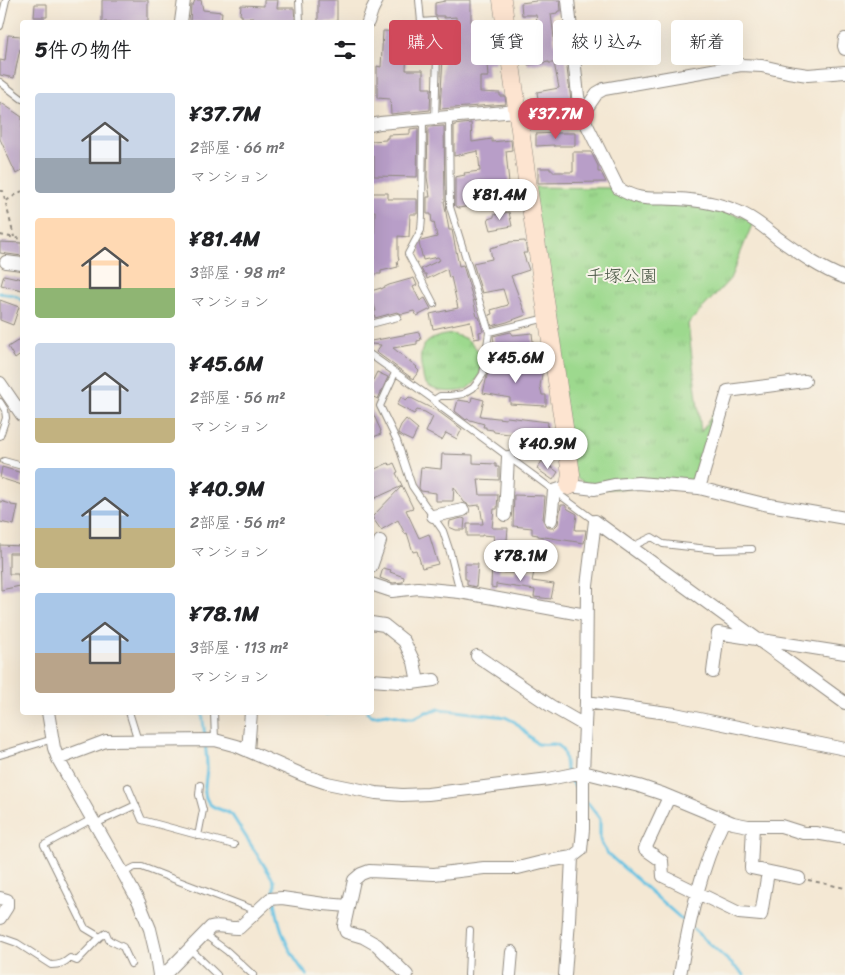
<!DOCTYPE html>
<html lang="ja">
<head>
<meta charset="utf-8">
<style>
	:root { --surface:#fff; --page:#f2f2f2; --text:#202124; --muted:#757577; --accent:#d1495b }
	body { margin:0; font-family:Sriracha,"Klee One",sans-serif; background:var(--page); color:var(--text); height:100vh; display:flex; flex-direction:column; font-size:19px; white-space:nowrap }
	* { box-sizing:border-box; margin:0 }
	p { font-size:16px; color:var(--muted) }
	.icon { flex:none; width:28px; height:28px; fill:none; stroke:currentColor; stroke-width:2; stroke-linecap:round; stroke-linejoin:round }
	.map { position:relative; flex:1; overflow:hidden }
	.sheet { position:absolute; left:20px; top:20px; width:354px; height:695px; display:flex; flex-direction:column; background:var(--surface); border-radius:5px; box-shadow:0 5px 20px #0002 }
	.sheet>* { flex:none }
	.top-card { position:absolute; left:389px; top:20px; width:381px; height:45px; display:flex; gap:10px }
	.price { position:absolute; translate:-50% -42px; padding:0 11px; border-radius:18px; background:#fff; color:#222; font-size:16px; line-height:32px; filter:drop-shadow(0 1px 2px #0008) }
	.price::after { content:''; position:absolute; left:50%; top:30px; width:15px; height:11px; margin-left:-8px; background:inherit; clip-path:polygon(0 0,100% 0,50% 100%) }
	.price.on { background:var(--accent); color:#fff }
	ul { padding:0; list-style:none }
	li { display:flex; align-items:center; gap:15px; height:125px; padding:0 15px }
	li span { display:grid; place-items:center; flex:none; width:140px; height:100px; border-radius:5px; color:#555 }
	li>.icon { margin-inline-start:auto }
	span .icon { width:60px; height:60px; fill:#fffc; stroke-width:1 }
	li b { font-size:21px }
	h2 { display:flex; justify-content:space-between; align-items:center; height:60px; padding:0 15px; font-size:21px }
	.chip { padding:0 18px; border-radius:5px; background:var(--surface); box-shadow:0 5px 20px #0002; font-size:18px; line-height:45px }
	.chip.on { background:var(--accent); color:#fff }
	.map>svg:first-child { display:block }
	.grass { fill:url(#grass-tufts); stroke:#64825c }
	.lines { fill:none; stroke-linecap:round; stroke-linejoin:round }
	.stream { stroke:#65c2e3; stroke-width:3 }
	.building { fill:#b89ec8 }
	.lane-casing { stroke:#908a80; stroke-width:8 }
	.street-casing { stroke:#908a80; stroke-width:14 }
	.secondary-casing { stroke:#908a80; stroke-width:19 }
	.path { stroke:#908a80; stroke-width:2; stroke-dasharray:4 4; stroke-linecap:butt }
	.lane { stroke:#fff; stroke-width:6 }
	.street { stroke:#fff; stroke-width:12 }
	.secondary { stroke:#fde4d0; stroke-width:18 }
	.labels { text-anchor:middle; stroke-width:4; stroke-linejoin:round; paint-order:stroke }
	.park-label { font-size:18px; fill:#485644; stroke:#f7f3e8 }
</style>
</head>
<body>
<div class="map">
<svg width="845" height="975" viewBox="0 0 845 975">
	<defs>
		<pattern id="grass-tufts" width="24" height="20" patternUnits="userSpaceOnUse" patternTransform="scale(1.25)"><rect width="24" height="20" fill="#9dd98e"/><path d="M3 7l-1-3M5 7V3M7 7l1-3M15 17l-1-3M17 17v-4M19 17l1-3" fill="none" stroke="#87ba7b"/></pattern>
	</defs>
	<rect width="100%" height="100%" fill="#f7f3e8"/>
	<filter id="ink" filterUnits="userSpaceOnUse"><feTurbulence type="fractalNoise" baseFrequency=".02" numOctaves="2"/><feDisplacementMap in="SourceGraphic" scale="10" xChannelSelector="R" yChannelSelector="G"/><feConvolveMatrix kernelMatrix="1 2 1 2 8 2 1 2 1" color-interpolation-filters="sRGB"/></filter>
	<filter id="wash" filterUnits="userSpaceOnUse"><feTurbulence type="fractalNoise" baseFrequency=".0096" numOctaves="4" result="noise"/><feDisplacementMap in="SourceGraphic" scale="20" xChannelSelector="R" yChannelSelector="G"/><feGaussianBlur stdDeviation="1.12" result="paint"/><feColorMatrix in="noise" values="0 0 0 0 0 0 0 0 0 0 0 0 0 0 0 0 0 1.4 0 .05"/><feComposite in="paint" operator="in"/></filter>
	<g filter="url(#wash)">
		<rect width="100%" height="100%" fill="#f4e8d4"/>
		<path class="grass" d="M528,187L618,188L676,199L754,220L730,279L688,324L701,432L728,391L699,488L595,489L571,474Z
			M452,334C458,336 464,337 469,341C484,352 486,376 470,387C461,394 435,393 427,385C424,382 423,379 423,375C419,358 418,343 437,337C441,335 447,335 452,334Z"/>
		<g class="lines">
			<path class="stream" d="M0,293L14,295L22,300
				M202,712L205,737
				M324,712L326,714L341,712
				M367,712L372,716L387,714L408,718H414L426,712L434,711L439,709L505,717L515,722L537,744C543,745 549,744 554,744C567,746 564,764 567,773
				M205,743C206,751 207,759 207,767C207,779 200,796 211,805C217,810 226,810 232,815L274,881V895
				M570,779L579,792
				M588,803L600,819V839L602,845L608,854L686,923
				M275,902C279,928 289,955 307,975
				M693,929L744,975"/>
		</g>
		<g id="blocks">
			<path class="building" d="M102,0H148V22H102Z
				M195,0H201L203,10L222,12L221,22H190L191,5H193Z
				M264,0H278L277,8H294L295,22H252L253,18H242V15H240L241,5L264,6Z
				M318,0H337V22H318Z
				M445,0H471V26H488V28L492,27V53L496,52V63L487,64L488,77H480V92L500,93V96H505L506,104L440,109L443,57L442,35L456,34V17L444,18V16H435V3L445,1Z
				M536,0H560L561,11H558L557,13L551,14L555,46L564,44L571,101L539,106L537,92L559,88L554,63H549V62L528,65L526,51L541,48L536,15H522L521,3L536,1Z
				M35,4H47V17H34Z
				M406,23L416,24L418,26L417,35H415V48H407L406,70H423V88H431L430,110L391,114L390,99L377,98V66L381,67L383,31L406,32Z
				M8,35L22,36V50L20,49L14,78L0,75V60L5,61Z
				M0,102L22,117V170L16,174L0,139Z
				M471,123L472,142L492,139V142L511,140L512,150L506,151L509,184L514,183L515,195L475,199L476,205L459,208L455,206V177L465,175L464,173L480,171L478,151L454,156V125Z
				M444,126L445,201H444L449,230H452L459,266L463,265L473,299L477,317H479L483,331L479,332L480,338L474,339L470,321L433,329L430,314L458,308L451,277L449,278L447,269L427,279L426,274H424L421,269L440,260L438,257L423,260L419,243L421,241L437,237L434,222L432,223L431,214H427V197H430L427,177L428,127Z
				M418,128L417,177L374,176V157L371,156V141L386,140V138H388V135L410,134V129Z
				M557,133H575V146H554V145L536,146V134Z
				M573,152H591L598,166V172H601L606,182L538,183V168H550V170H553V172H573Z
				M371,193H388V199H417V214H410L409,237L398,236V256L399,260L397,261L398,267L381,271V274H372L371,270V258H374L375,211H371Z
				M509,212L512,226L491,230L488,219L494,217V215Z
				M525,241L527,253H523L529,270L511,276L526,315L507,322L492,326L489,315L492,314L491,310L508,305L503,289L482,293L473,263L492,259L490,248L509,243V242Z
				M0,242L22,243V256L0,253Z
				M4,275L22,279V290L1,285Z
				M414,278L417,285L413,287L420,301L425,298L431,309L417,316L414,311L402,314L397,312L375,318L374,311H376L371,295V291L381,288V289L389,285Z
				M0,300L19,307L13,325L0,320Z
				M419,332L421,340L417,341V344L393,348L417,367L416,368L419,371L413,379L376,352L381,345L371,344V341Z
				M511,332L513,335L532,333L534,351L493,354L495,348L493,336Z
				M22,338V354L15,359L8,347Z
				M490,363L543,368L540,386L542,395H546V406L510,404V398L483,393Z
				M377,372L388,377L378,399L371,396V384Z
				M401,397L406,400L409,397L439,412L462,429L457,439L446,433L442,440L426,432L433,417L425,412L417,410L414,414L397,405Z
				M472,397L484,400L480,416L506,419L507,417L548,422L546,439L494,432L493,430L486,429V427H483L484,424L467,419L466,420L455,411L458,400L471,402Z
				M371,409L381,431L380,432L381,434L371,438Z
				M406,419L418,429L412,441L399,435L398,432L401,425Z
				M442,454L473,455V463L496,464V467H499V480L478,479L480,495H498L497,509H494L492,528H508L507,540H505V544L493,543L494,536L482,535V536H467V524H483L480,505L470,506L464,502L454,487L453,501H436V493L421,491L419,488L421,467L441,469Z
				M542,461L558,472L553,480L537,469Z
				M388,463L390,465L394,463L398,472L396,473L413,508L406,510L419,538L429,534L438,564L422,568L417,551L413,552L407,533L405,534L398,520L381,530L372,517L402,486L371,500V471Z
				M2,467L22,473V485L0,478Z
				M514,495L545,496L543,520L546,526L550,528H554L558,524L561,505H565L568,509L577,514L575,530H586L584,543L538,536V535L532,534V528L513,526Z
				M0,501L11,504V505L18,506L14,525L0,522Z
				M462,518L465,519L464,530H456L449,527L450,521Z
				M0,545L22,546V553H9V574H18L20,586L1,590Z
				M465,564H478L476,587L467,585V579H465Z
				M492,564L500,566L499,572L515,573V569L534,572L532,581L554,584L551,599L534,597L535,590L496,584V588L491,587Z
				M383,568L391,570L390,572L404,577L403,582L393,583L380,578Z"/>
		</g>
	</g>
	<g filter="url(#ink)">
		<use href="#blocks" fill-opacity="0" stroke="#908a80" stroke-width="1"/>
		<g class="lines">
			<g class="lane-casing">
				<path id="lane" d="M299,0L300,22
					M419,0L421,22L434,21
					M0,26L6,0
					M0,82L22,99
					M423,119L422,216L421,230L408,254L434,304
					M435,119L437,56
					M371,324L398,317
					M489,332L546,318
					M371,355L434,400L437,404L595,521
					M395,373L380,406L397,441L412,486L443,531L450,552L460,592
					M434,400L440,396H450L463,394L473,388L477,383L483,374L484,368L489,332L450,207L449,118
					M0,402L5,410L6,418L0,436
					M4,461L22,466
					M631,547L652,537L663,544L717,550L752,549
					M129,712L138,741
					M214,712L215,740
					M0,755L53,739
					M128,787L142,820L234,845
					M92,819L44,845L85,928L100,937L106,933L109,940L123,947L131,964
					M95,824L136,805
					M198,836L203,810L199,795L200,785
					M123,873L135,867H142L257,911
					M204,934L227,951L253,975
					M0,937L17,943L51,965C60,965 64,963 70,958L77,961L100,937
					M190,949L217,975
					M468,975L470,930"/>
			</g>
			<g class="street-casing">
				<path id="street" d="M568,0L578,96L582,115L618,188C641,203 653,197 677,199C696,200 717,203 734,210C751,216 765,228 779,239C800,254 821,269 845,278
					M181,22L184,0
					M368,22L372,10L377,0
					M845,39L844,46L845,49
					M371,125L380,123L517,111L554,120L573,118L582,115L597,93L604,89L741,65L762,66L788,72L808,75L845,72
					M6,262L22,264
					M0,383L22,415
					M699,488L728,391L805,381
					M505,515L508,457
					M433,516L463,510
					M551,520L554,491L569,486L595,489L614,485L638,483L699,488L764,504L845,518
					M371,567L380,541
					M371,584L392,591L418,588L460,592L586,615
					M371,623L384,625L404,641L414,662L418,682
					M477,656L551,706L584,725
					M713,672L718,633L845,653
					M371,680L412,683L434,680
					M586,702L675,714L845,749
					M48,712L54,748L58,759L123,873L139,902L150,929L155,950L159,975
					M248,751L251,712
					M58,759L106,741L215,740L237,746L303,775L327,783L376,793L402,795L428,794L549,779L583,772L586,702L587,586L595,521L845,703
					M669,797L645,849L662,861L663,876L739,913L761,915L768,872
					M753,826L751,868L799,878
					M0,898L7,900V907L0,918
					M161,975L167,972L211,927C220,924 229,929 239,928L270,899L282,898L324,904L348,906
					M407,975L377,945L363,937L346,932L344,926L354,880L361,874L369,871L434,874L484,868H518L542,862L572,857
					M510,975L512,952
					M565,975L569,920L572,857L581,850L583,829V772L639,786L663,794L733,823L748,826H781L803,833H815L845,838
					M680,975C689,922 700,869 724,820"/>
			</g>
			<g class="secondary-casing">
				<path id="secondary" d="M502,0L528,187L571,474L569,486"/>
			</g>
			<path class="path" d="M0,191H3L14,237
				M6,201L22,191
				M0,235L22,239
				M808,880L845,888"/>
			<use href="#lane" class="lane"/>
			<use href="#street" class="street"/>
			<use href="#secondary" class="secondary"/>
		</g>
	</g>
	<g class="labels">
		<g class="park-label">
			<text x="622" y="282">千塚公園</text>
		</g>
	</g>
</svg>
<b class="price on" style="left:556px;top:140px">¥37.7M</b>
<b class="price" style="left:500px;top:221px">¥81.4M</b>
<b class="price" style="left:516px;top:384px">¥45.6M</b>
<b class="price" style="left:548px;top:470px">¥40.9M</b>
<b class="price" style="left:521px;top:582px">¥78.1M</b>
<div class="top-card">
<a class="chip on">購入</a>
<a class="chip">賃貸</a>
<a class="chip">絞り込み</a>
<a class="chip">新着</a>
</div>
<section class="sheet">
<h2>5件の物件<svg class="icon" aria-label="filters" viewBox="0 0 24 24"><path d="M4 7h16M4 17h16"/><circle cx="9" cy="7" r="2"/><circle cx="15" cy="17" r="2"/></svg></h2>
<ul>
<li><span style="background:linear-gradient(#c9d6e8 65%,#9aa5b1 0)"><svg class="icon" aria-label="home" viewBox="0 0 24 24"><path d="M3 11l9-7 9 7M6 9v11h12V9"/></svg></span><div><b>¥37.7M</b><p>2部屋 · 66 m²</p><p>マンション</p></div></li>
<li><span style="background:linear-gradient(#ffd9b3 70%,#8fb573 0)"><svg class="icon" aria-label="home" viewBox="0 0 24 24"><path d="M3 11l9-7 9 7M6 9v11h12V9"/></svg></span><div><b>¥81.4M</b><p>3部屋 · 98 m²</p><p>マンション</p></div></li>
<li><span style="background:linear-gradient(#c9d6e8 75%,#c2b280 0)"><svg class="icon" aria-label="home" viewBox="0 0 24 24"><path d="M3 11l9-7 9 7M6 9v11h12V9"/></svg></span><div><b>¥45.6M</b><p>2部屋 · 56 m²</p><p>マンション</p></div></li>
<li><span style="background:linear-gradient(#a9c7e8 60%,#c2b280 0)"><svg class="icon" aria-label="home" viewBox="0 0 24 24"><path d="M3 11l9-7 9 7M6 9v11h12V9"/></svg></span><div><b>¥40.9M</b><p>2部屋 · 56 m²</p><p>マンション</p></div></li>
<li><span style="background:linear-gradient(#a9c7e8 60%,#b9a48a 0)"><svg class="icon" aria-label="home" viewBox="0 0 24 24"><path d="M3 11l9-7 9 7M6 9v11h12V9"/></svg></span><div><b>¥78.1M</b><p>3部屋 · 113 m²</p><p>マンション</p></div></li>
</ul>
</section>
</div>
</body>
</html>
